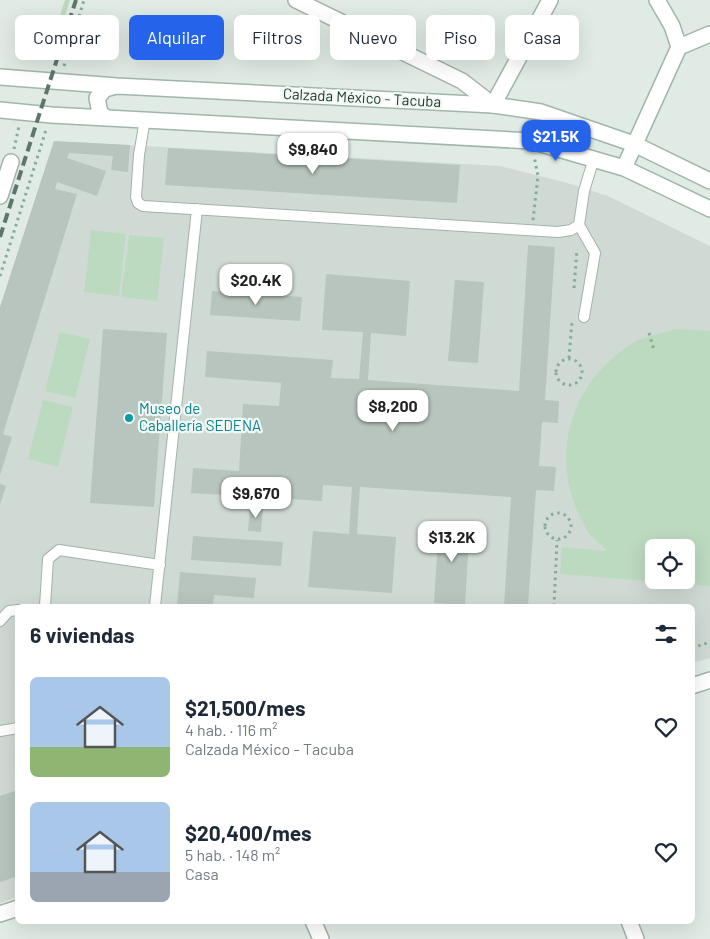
<!DOCTYPE html>
<html lang="es">
<head>
<meta charset="utf-8">
<style>
	:root { --surface:#fff; --page:#f2f2f3; --text:#1f2937; --muted:#747a83; --accent:#2563eb }
	body { margin:0; font-family:Barlow,sans-serif; background:var(--page); color:var(--text); height:100vh; display:flex; flex-direction:column; font-size:19px; white-space:nowrap }
	* { box-sizing:border-box; margin:0 }
	p { font-size:16px; color:var(--muted) }
	.icon { flex:none; width:28px; height:28px; fill:none; stroke:currentColor; stroke-width:2; stroke-linecap:round; stroke-linejoin:round }
	.map { position:relative; flex:1; overflow:hidden }
	.drawer { position:absolute; left:15px; top:604px; width:680px; height:320px; display:flex; flex-direction:column; background:var(--surface); border-radius:8px; box-shadow:0 5px 20px #0002 }
	.drawer>* { flex:none }
	.top-card { position:absolute; left:15px; top:15px; width:680px; height:45px; display:flex; gap:10px }
	.buttons { position:absolute; left:645px; top:539px; display:grid; gap:10px }
	.buttons a { display:grid; place-items:center; width:50px; height:50px; border-radius:8px; background:var(--surface); box-shadow:0 5px 20px #0002; font-size:25px }
	.price { position:absolute; translate:-50% -42px; padding:0 11px; border-radius:10px; background:#fff; color:#222; font-size:16px; line-height:32px; filter:drop-shadow(0 1px 2px #0008) }
	.price::after { content:''; position:absolute; left:50%; top:30px; width:15px; height:11px; margin-left:-8px; background:inherit; clip-path:polygon(0 0,100% 0,50% 100%) }
	.price.current { background:var(--accent); color:#fff }
	ul { padding:0; list-style:none }
	li { display:flex; align-items:center; gap:15px; height:125px; padding:0 15px }
	li span { display:grid; place-items:center; flex:none; width:140px; height:100px; border-radius:8px; color:#555 }
	li>.icon { margin-inline-start:auto }
	span .icon { width:60px; height:60px; fill:#fffc; stroke-width:1 }
	li b { font-size:21px }
	h2 { display:flex; justify-content:space-between; align-items:center; height:60px; padding:0 15px; font-size:21px }
	.pill { padding:0 18px; border-radius:8px; background:var(--surface); box-shadow:0 5px 20px #0002; font-size:18px; line-height:45px }
	.pill.current { background:var(--accent); color:#fff }
	.map>svg:first-child { display:block }
	.built { fill:#d0dad4; fill-rule:evenodd }
	.green { fill:#bcdac0; fill-rule:evenodd }
	.building { fill:#b7c5be }
	.lines { fill:none; stroke-linecap:round; stroke-linejoin:round }
	.lane-casing { stroke:#a4b2ab; stroke-width:12 }
	.street-casing { stroke:#a4b2ab; stroke-width:18 }
	.secondary-casing { stroke:#a1b6ab; stroke-width:18 }
	.path { stroke:#84ac9a; stroke-width:3; stroke-dasharray:2.5 4; stroke-linecap:butt }
	.lane { stroke:#fff; stroke-width:10 }
	.street { stroke:#fff; stroke-width:15 }
	.secondary { stroke:#fff; stroke-width:15 }
	.rail { stroke:#5d766c; stroke-width:4; stroke-dasharray:10 5; stroke-linecap:butt }
	.culture-dot { fill:#0f9aa8; stroke:#f2f8f4; stroke-width:2 }
	.labels { text-anchor:middle; stroke-width:4.5; stroke-linejoin:round; paint-order:stroke }
	.street-label { font-size:15px; fill:#233a31; stroke:#f2f8f4 }
	.culture-label { font-size:15px; fill:#0d838f; stroke:#f2f8f4; text-anchor:start }
</style>
</head>
<body>
<div class="map">
<svg width="710" height="939" viewBox="0 0 710 939">
	<rect width="100%" height="100%" fill="#e1ebe5"/>
	<path class="built" d="M54,141L500,166L564,182L608,196L710,246V658L693,663L692,606H18L17,897L0,903V307ZM654,548H686V580H654Z"/>
	<path class="green" d="M65,0H70L52,56H47Z
		M91,230L126,234L119,296L84,292Z
		M129,235L164,238L157,301L121,297Z
		M676,329L710,331V586L560,574L562,547L607,551C601,544 593,539 588,532C546,464 566,385 633,343C645,336 663,333 676,329ZM654,548H686V580H654Z
		M60,332L90,339L75,398L45,391Z
		M43,400L73,407L58,467L28,459Z"/>
	<path class="building" d="M54,141L130,145L128,172L111,170L113,156L69,153L67,158L106,171L97,196L57,182L55,189L77,194L3,434L12,437L0,475V307Z
		M168,148L460,165L457,203L165,185Z
		M528,245L555,247L545,400L559,401L558,423L542,422L539,466L556,467L554,491L536,490L528,606H504L511,497L360,487L357,534L396,537L392,593L308,587L313,531L349,534L352,487L323,485L322,501L191,493L193,468L239,471L243,404L279,406L281,383L205,377L207,351L333,360L331,378L359,379L363,332L322,330L326,274L410,281L406,336L371,333L368,380L519,391Z
		M455,280L484,282L478,363L448,361Z
		M212,291L302,297L300,321L210,315Z
		M103,329L167,333L154,507L90,503Z
		M0,484L6,486L0,505Z
		M250,506L263,507L261,532L248,531Z
		M439,522L470,523L465,605L434,603Z
		M193,536L283,542L281,566L191,560Z
		M180,572L256,578L254,598L214,595L213,606H177Z
		M18,790V876L0,882V796Z"/>
	<g class="lines">
		<g class="lane-casing">
			<path id="lane" d="M145,119L139,155L136,197L138,203L143,206L558,232L571,230L579,225L584,191L594,158
				M579,225L595,253L584,317
				M45,606L48,559L59,550L160,565
				M155,606L197,209
				M0,621L9,611L18,610
				M0,731L18,728"/>
		</g>
		<g class="street-casing">
			<path id="street" d="M296,0L462,81L493,105
				M0,196L11,162
				M313,921L321,939
				M629,921L636,939"/>
		</g>
		<g class="secondary-casing">
			<path id="secondary" d="M679,47L710,34
				M0,77L117,86L493,105L541,112L634,144L710,181
				M493,105L550,0
				M0,110L51,115L531,141L624,168L710,209
				M107,118L100,113L97,98L105,89L116,86
				M624,168L679,47L672,26L657,0
				M692,686L710,680
				M0,914L18,908"/>
		</g>
		<path class="path" d="M64,66L84,0
			M14,149L19,126
			M533,220L538,176L534,156
			M0,276L46,130
			M574,288L577,249
			M649,333L654,350
			M569,358L572,321
			M556 372a13 13 0 1 1 26 0a13 13 0 1 1-26 0Z
			M545 526a13 13 0 1 1 26 0a13 13 0 1 1-26 0Z
			M554,606L557,540
			M692,648L710,642"/>
		<use href="#lane" class="lane"/>
		<use href="#street" class="street"/>
		<use href="#secondary" class="secondary"/>
		<path class="rail" d="M0,237L76,0"/>
	</g>
	<circle class="culture-dot" cx="129" cy="418" r="5"/>
	<g class="labels">
		<g class="street-label">
			<text transform="translate(362 98) rotate(3)" y="5">Calzada México - Tacuba</text>
		</g>
		<g class="culture-label">
			<text x="139" y="414">Museo de<tspan x="139" dy="17">Caballería SEDENA</tspan></text>
		</g>
	</g>
</svg>
<div class="buttons">
<a><svg class="icon" aria-label="locate" viewBox="0 0 24 24"><circle cx="12" cy="12" r="6"/><path d="M12 2v4M12 18v4M2 12h4M18 12h4"/></svg></a>
</div>
<b class="price current" style="left:556px;top:162px">$21.5K</b>
<b class="price" style="left:313px;top:175px">$9,840</b>
<b class="price" style="left:256px;top:306px">$20.4K</b>
<b class="price" style="left:393px;top:432px">$8,200</b>
<b class="price" style="left:256px;top:519px">$9,670</b>
<b class="price" style="left:452px;top:563px">$13.2K</b>
<div class="top-card">
<a class="pill">Comprar</a>
<a class="pill current">Alquilar</a>
<a class="pill">Filtros</a>
<a class="pill">Nuevo</a>
<a class="pill">Piso</a>
<a class="pill">Casa</a>
</div>
<section class="drawer">
<h2>6 viviendas<svg class="icon" aria-label="filters" viewBox="0 0 24 24"><path d="M4 7h16M4 17h16"/><circle cx="9" cy="7" r="2"/><circle cx="15" cy="17" r="2"/></svg></h2>
<ul>
<li><span style="background:linear-gradient(#a9c7e8 70%,#8fb573 0)"><svg class="icon" aria-label="home" viewBox="0 0 24 24"><path d="M3 11l9-7 9 7M6 9v11h12V9"/></svg></span><div><b>$21,500/mes</b><p>4 hab. · 116 m²</p><p>Calzada México - Tacuba</p></div><svg class="icon" aria-label="heart" viewBox="0 0 24 24"><path d="M12 20l-8-8c-3-5 5-10 8-4 3-6 11-1 8 4z"/></svg></li>
<li><span style="background:linear-gradient(#a9c7e8 70%,#9aa5b1 0)"><svg class="icon" aria-label="home" viewBox="0 0 24 24"><path d="M3 11l9-7 9 7M6 9v11h12V9"/></svg></span><div><b>$20,400/mes</b><p>5 hab. · 148 m²</p><p>Casa</p></div><svg class="icon" aria-label="heart" viewBox="0 0 24 24"><path d="M12 20l-8-8c-3-5 5-10 8-4 3-6 11-1 8 4z"/></svg></li>
</ul>
</section>
</div>
</body>
</html>
